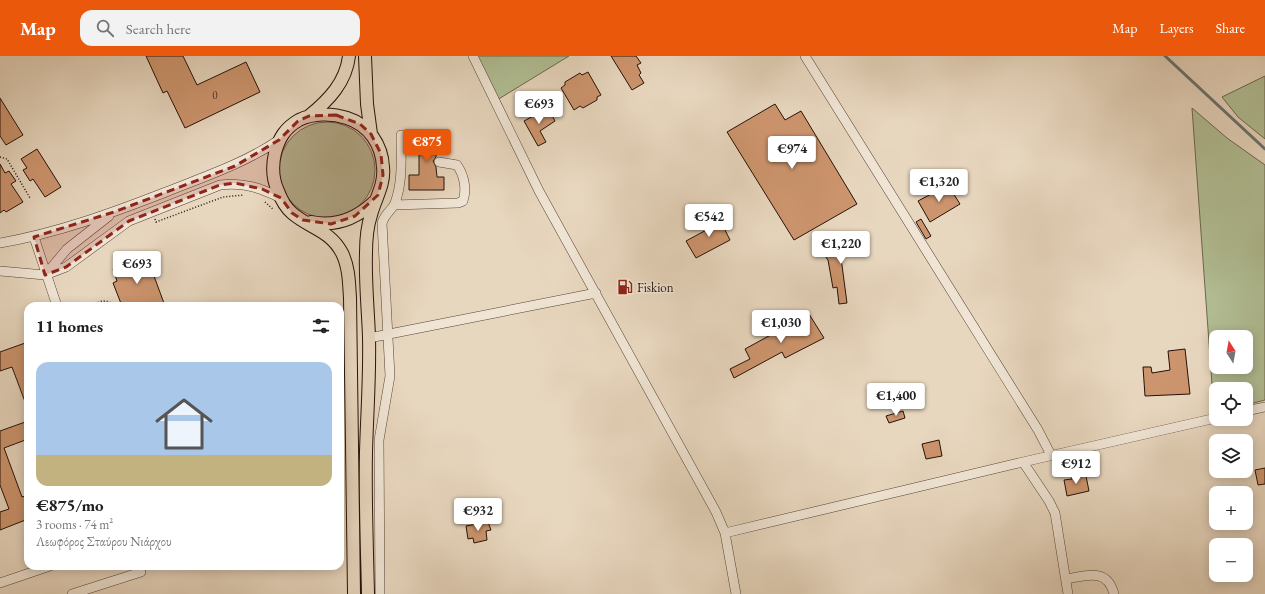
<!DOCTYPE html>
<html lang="en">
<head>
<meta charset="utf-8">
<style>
	:root { --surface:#fff; --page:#f2f2f2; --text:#202124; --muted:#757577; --accent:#ea580c }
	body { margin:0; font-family:"EB Garamond",serif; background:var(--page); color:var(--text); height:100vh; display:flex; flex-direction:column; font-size:15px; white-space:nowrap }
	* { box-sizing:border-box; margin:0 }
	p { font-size:13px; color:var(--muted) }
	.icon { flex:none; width:22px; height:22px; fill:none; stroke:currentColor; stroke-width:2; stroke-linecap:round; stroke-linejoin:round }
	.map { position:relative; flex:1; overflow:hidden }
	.details { position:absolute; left:24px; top:246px; width:320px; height:268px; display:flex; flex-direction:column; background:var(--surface); border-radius:12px; box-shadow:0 2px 10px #0003 }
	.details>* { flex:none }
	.needle { width:26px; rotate:349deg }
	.tools { position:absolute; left:1209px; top:274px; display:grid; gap:8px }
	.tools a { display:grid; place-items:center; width:44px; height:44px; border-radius:8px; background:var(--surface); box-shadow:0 2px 10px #0003; font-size:20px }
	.price { position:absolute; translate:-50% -34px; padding:0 9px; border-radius:4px; background:#fff; color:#222; font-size:13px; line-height:26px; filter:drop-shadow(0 1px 2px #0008) }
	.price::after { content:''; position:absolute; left:50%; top:24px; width:12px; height:9px; margin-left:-6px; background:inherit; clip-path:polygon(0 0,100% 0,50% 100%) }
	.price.on { background:var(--accent); color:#fff }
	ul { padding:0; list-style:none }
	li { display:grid; align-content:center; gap:8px; height:212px; padding:0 12px }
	li span { display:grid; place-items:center; height:124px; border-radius:12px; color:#555 }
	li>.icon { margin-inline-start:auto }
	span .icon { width:72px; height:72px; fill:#fffc; stroke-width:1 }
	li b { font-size:17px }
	h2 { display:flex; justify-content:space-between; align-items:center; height:48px; padding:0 12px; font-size:17px }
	header { display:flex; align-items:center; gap:24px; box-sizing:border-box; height:56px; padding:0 20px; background:var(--accent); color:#fff }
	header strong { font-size:19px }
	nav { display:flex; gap:22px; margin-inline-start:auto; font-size:14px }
	.search { width:280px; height:36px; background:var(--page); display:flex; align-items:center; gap:10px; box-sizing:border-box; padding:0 14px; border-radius:12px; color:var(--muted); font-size:15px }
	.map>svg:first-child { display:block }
	.green { fill:#b2bf95; stroke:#6c684e; fill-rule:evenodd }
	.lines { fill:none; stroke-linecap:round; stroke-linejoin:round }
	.stream { stroke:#6a7571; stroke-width:3 }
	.building { fill:#cd956e; stroke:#251007 }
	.minor-casing { stroke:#564235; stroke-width:10 }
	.major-casing { stroke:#251007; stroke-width:14 }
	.path { stroke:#251007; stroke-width:1.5; stroke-dasharray:1 2; stroke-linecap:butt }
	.minor { stroke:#f0e5d5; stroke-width:9 }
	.major { stroke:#e8d7bf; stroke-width:12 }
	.marked { fill:#8f2418; fill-opacity:0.2; stroke:#8f2418; stroke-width:3; stroke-dasharray:8 5; stroke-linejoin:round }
	.labels { text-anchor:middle; stroke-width:3; stroke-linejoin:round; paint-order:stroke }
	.number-label { font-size:11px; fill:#4f3121 }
	.poi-label { font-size:13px; fill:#251007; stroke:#f0e5d5; text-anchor:start }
</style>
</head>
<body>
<header>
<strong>Map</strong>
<div class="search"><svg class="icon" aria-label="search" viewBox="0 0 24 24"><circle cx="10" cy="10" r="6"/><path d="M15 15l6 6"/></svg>Search here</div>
<nav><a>Map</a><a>Layers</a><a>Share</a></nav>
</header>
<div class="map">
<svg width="1265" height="538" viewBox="0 0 1265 538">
	<rect width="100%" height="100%" fill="#e8d7bf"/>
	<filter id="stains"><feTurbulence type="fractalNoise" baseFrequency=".005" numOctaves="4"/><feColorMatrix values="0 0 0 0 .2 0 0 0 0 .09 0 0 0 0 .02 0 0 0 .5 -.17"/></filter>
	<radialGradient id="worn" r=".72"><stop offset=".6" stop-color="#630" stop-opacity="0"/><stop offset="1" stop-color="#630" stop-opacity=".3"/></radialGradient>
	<path class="green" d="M476,0H569L497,44Z
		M1265,20V83L1238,61L1222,41Z
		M1192,52L1227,82L1265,109V344L1246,349V333H1216V356H1214ZM1216,281H1246V311H1216Z
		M279 114a48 48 0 1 1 96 0a48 48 0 1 1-96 0Z"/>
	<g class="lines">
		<path class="stream" d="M1165,0L1265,93"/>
	</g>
	<path class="building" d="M146,0H183L197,29L246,6L260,36L185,72L167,35L163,37Z
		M611,0H636L641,7L637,9L641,17L639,19L644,27L632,34Z
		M588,16L601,39L597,41V44L583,52L580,50L574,54L561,32L565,29V26L580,17L582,19Z
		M0,42L23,79L6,89L0,80Z
		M775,48L785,64L801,55L857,148L794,184L727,76Z
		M548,52L555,65L540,75L546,86L538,90L524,65Z
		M442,76V90L436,91V101L433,105L436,111L437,121H444V134H409V119H419V91L414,92V77Z
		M37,93L61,131L45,141L33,123L30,125L23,114L27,112L21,103Z
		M0,108L5,117L9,115L16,125L11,128L23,146L6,156L4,154L0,157Z
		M948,129L960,148L930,166L918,145Z
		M718,160L730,184L696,202L686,185L710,172L707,166Z
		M921,163L931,180L926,183L916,166Z
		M854,176L861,186L841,202L847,247L839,248L837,231L833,232L828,204L825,200Z
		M147,201L165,250H122L113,227L117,225L113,213Z
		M809,258L824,282L785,302L782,296L734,322L730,313L750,303L745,293Z
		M28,286V351H27L12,311L0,315V296Z
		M1185,293L1190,338L1145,340L1143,311H1151L1152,317L1170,314L1168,295Z
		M903,355L905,362L889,367L886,360Z
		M28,365V383L4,392L22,441L28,439V463L0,474V456L9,453L0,429V375Z
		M939,384L942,400L926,403L922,388Z
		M1265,412V428L1258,429L1255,414Z
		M1079,417L1080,421L1086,420L1089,435L1067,440L1064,424L1072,423L1071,419Z
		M488,466L491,474L486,475L487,484L474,487L473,482L468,483L466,470Z"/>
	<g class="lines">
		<g class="minor-casing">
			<path id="minor" d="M473,0L539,135L716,456L725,477L736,538
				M805,0L1038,374L1051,399
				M394,149L458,147L463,145C467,133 464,119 457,109L439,106
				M34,181L57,250
				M0,187C58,177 112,157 166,136C206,120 243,108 279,84
				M0,215L45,219L66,211L129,165L220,129C244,126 260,132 281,142
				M46,218L67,193L109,160
				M369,282L596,237
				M1246,355L1265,351
				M1023,406L1049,445L1055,457L1068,538
				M725,477L1023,406L1216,362
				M1066,523C1086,520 1107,511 1114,538
				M0,527L50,510
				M72,538L141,516
				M380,538L379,384L390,320L382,167C386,155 392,155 395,147C403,125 401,102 401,79"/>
		</g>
		<g class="major-casing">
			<path id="major" d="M365,0L367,48L371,78
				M309,60C329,44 346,26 349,0
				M311,166C336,171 356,163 374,146
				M354,538L350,242C349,227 349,211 342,197C330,174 309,172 292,157C285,151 281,143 278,135C272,122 272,110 275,97C279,82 285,72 299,64C313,57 332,57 347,62C369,69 382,89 383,111C385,129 375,143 371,159C367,171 366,184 366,197C365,225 368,253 369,281C370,320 367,358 366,396C365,443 367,491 368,538"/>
		</g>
		<path class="path" d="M0,101L7,103L30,142
			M265,146L274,154
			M155,163L156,166L223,141L244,139
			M93,250C99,244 108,243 115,250"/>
		<use href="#minor" class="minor"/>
		<use href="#major" class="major"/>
	</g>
	<path class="marked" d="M336,59L360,68L371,78L381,98L383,119L378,139L355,160L331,168L303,164L292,157L281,142L262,133L235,127L220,129L129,165L66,211L45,219L34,181L114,156L235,110L279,84L298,65L309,60Z"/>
	<defs>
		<g id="fuel-bare" transform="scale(1.2)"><path d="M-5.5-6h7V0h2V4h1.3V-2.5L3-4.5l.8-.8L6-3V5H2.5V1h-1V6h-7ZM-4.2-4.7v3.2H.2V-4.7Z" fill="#8f2418" stroke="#f0e5d5" stroke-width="2.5" paint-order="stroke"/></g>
	</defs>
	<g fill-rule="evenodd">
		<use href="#fuel-bare" x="625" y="231"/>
	</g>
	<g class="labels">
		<g class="number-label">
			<text x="215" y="43">0</text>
		</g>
		<g class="poi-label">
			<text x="637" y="236">Fiskion</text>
		</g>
	</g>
	<rect width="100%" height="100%" filter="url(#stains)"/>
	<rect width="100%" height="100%" fill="url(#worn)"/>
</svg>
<div class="tools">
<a><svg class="needle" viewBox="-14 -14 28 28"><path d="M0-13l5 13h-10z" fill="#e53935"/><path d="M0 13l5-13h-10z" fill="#757577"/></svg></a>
<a><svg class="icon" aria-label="locate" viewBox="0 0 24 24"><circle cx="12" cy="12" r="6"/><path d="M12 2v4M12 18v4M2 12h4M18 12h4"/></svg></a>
<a><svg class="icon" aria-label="layers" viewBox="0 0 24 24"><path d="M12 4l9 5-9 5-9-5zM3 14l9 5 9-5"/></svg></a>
<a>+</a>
<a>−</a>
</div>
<b class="price" style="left:539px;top:69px">€693</b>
<b class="price on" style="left:427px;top:107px">€875</b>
<b class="price" style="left:792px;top:114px">€974</b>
<b class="price" style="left:939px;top:147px">€1,320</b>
<b class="price" style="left:709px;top:182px">€542</b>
<b class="price" style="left:841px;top:209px">€1,220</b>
<b class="price" style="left:137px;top:229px">€693</b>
<b class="price" style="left:781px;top:288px">€1,030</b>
<b class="price" style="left:896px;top:361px">€1,400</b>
<b class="price" style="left:1076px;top:429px">€912</b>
<b class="price" style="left:478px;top:476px">€932</b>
<section class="details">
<h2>11 homes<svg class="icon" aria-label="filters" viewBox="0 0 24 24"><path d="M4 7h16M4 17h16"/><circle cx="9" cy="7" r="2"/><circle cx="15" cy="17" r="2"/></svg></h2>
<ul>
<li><span style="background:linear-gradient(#a9c7e8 75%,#c2b280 0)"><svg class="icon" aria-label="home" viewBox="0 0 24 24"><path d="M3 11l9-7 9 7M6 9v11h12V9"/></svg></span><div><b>€875/mo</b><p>3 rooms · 74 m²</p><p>Λεωφόρος Σταύρου Νιάρχου</p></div></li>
</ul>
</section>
</div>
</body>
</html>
